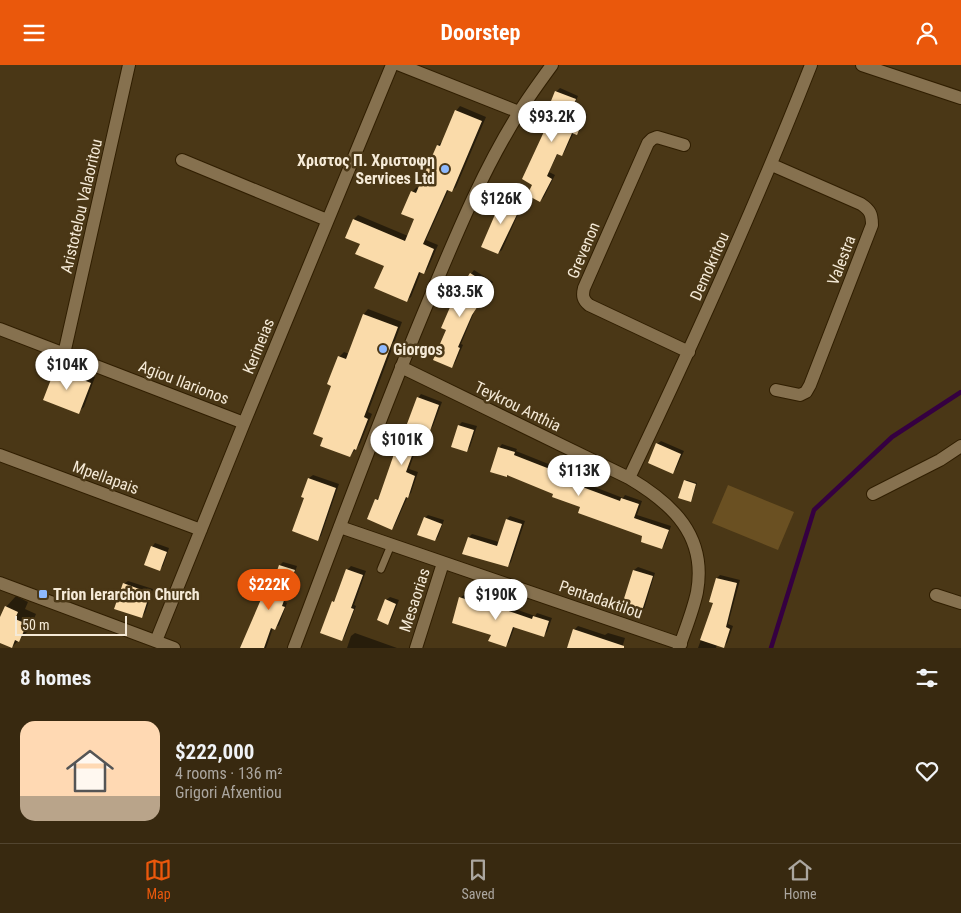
<!DOCTYPE html>
<html lang="en">
<head>
<meta charset="utf-8">
<style>
	:root { --surface:#382910; --page:#3f3119; --text:#f1f3f6; --muted:#aba69f; --line:#524530; --accent:#ea580c }
	body { margin:0; font-family:"Roboto Condensed",sans-serif; background:var(--page); color:var(--text); height:100vh; display:flex; flex-direction:column; font-size:19px; white-space:nowrap }
	* { box-sizing:border-box; margin:0 }
	p { font-size:16px; color:var(--muted) }
	.icon { flex:none; width:28px; height:28px; fill:none; stroke:currentColor; stroke-width:2; stroke-linecap:round; stroke-linejoin:round }
	.map { position:relative; height:583px; overflow:hidden }
	.panel { display:flex; flex-direction:column; background:var(--surface); flex:1 }
	.panel>* { flex:none }
	.scale { position:absolute; left:15px; bottom:12px; width:112px; box-sizing:border-box; padding-left:5px; border:2px solid #f5ead7; border-top:0; font-size:14px; line-height:18px; white-space:nowrap; color:#f5ead7; -webkit-text-stroke:4px #4a3716; paint-order:stroke }
	.price { position:absolute; translate:-50% -42px; padding:0 11px; border-radius:18px; background:#fff; color:#222; font-size:16px; line-height:32px; filter:drop-shadow(0 1px 2px #0008) }
	.price::after { content:''; position:absolute; left:50%; top:30px; width:15px; height:11px; margin-left:-8px; background:inherit; clip-path:polygon(0 0,100% 0,50% 100%) }
	.price.active { background:var(--accent); color:#fff }
	ul { padding:0; list-style:none }
	li { display:flex; align-items:center; gap:15px; height:125px; padding:0 20px }
	li+li { border-top:1px solid var(--line) }
	li span { display:grid; place-items:center; flex:none; width:140px; height:100px; border-radius:15px; color:#555 }
	li>.icon { margin-inline-start:auto }
	span .icon { width:60px; height:60px; fill:#fffc; stroke-width:1 }
	li b { font-size:21px }
	h2 { display:flex; justify-content:space-between; align-items:center; height:60px; padding:0 20px; font-size:21px }
	header { display:flex; justify-content:space-between; align-items:center; height:65px; padding:0 20px; background:var(--accent); color:#fff; font-size:22px; font-weight:700 }
	.tab-bar { display:flex; justify-content:space-around; align-items:center; height:70px; border-top:1px solid var(--line); background:var(--surface); font-size:14px; color:var(--muted) }
	.tab-bar a { display:grid; justify-items:center; gap:2px }
	.tab-bar .active { color:var(--accent) }
	.map>svg:first-child { display:block }
	.green { fill:#6a5022 }
	.shadow { fill:#0007 }
	.lines { fill:none; stroke-linecap:round; stroke-linejoin:round }
	.stream { stroke:#350041; stroke-width:4.5 }
	.building { fill:#fadbaa }
	.service-casing { stroke:#301e00; stroke-width:9 }
	.minor-casing { stroke:#301e00; stroke-width:14 }
	.tertiary-casing { stroke:#301e00; stroke-width:14 }
	.service { stroke:#86714f; stroke-width:7 }
	.minor { stroke:#86714f; stroke-width:12 }
	.tertiary { stroke:#86714f; stroke-width:12 }
	.poi-dot { fill:#8eb9fd; stroke:#4a3716; stroke-width:2 }
	.labels { text-anchor:middle; stroke-width:5; stroke-linejoin:round; paint-order:stroke }
	.poi-label { font-size:16px; font-weight:bold; fill:#f5ead7; stroke:#4a3716; text-anchor:start }
	.street-label { font-size:16px; fill:#f5ead7; stroke:#4a3716 }
</style>
</head>
<body>
<header><svg class="icon" aria-label="menu" viewBox="0 0 24 24"><path d="M4 6h16M4 12h16M4 18h16"/></svg>Doorstep<svg class="icon" aria-label="person" viewBox="0 0 24 24"><circle cx="12" cy="8" r="4"/><path d="M4 21q1-7 8-7t8 7"/></svg></header>
<div class="map">
<svg width="961" height="583" viewBox="0 0 961 583">
	<rect width="100%" height="100%" fill="#4a3716"/>
	<path class="green" d="M728,420L794,447L778,485L712,458Z"/>
	<path class="shadow" d="M560,23L578,31L573,43L587,49L580,65L577,69L574,67L565,86L562,90L558,88L549,107L555,110L544,132L540,136L534,119L556,27Z
		M460,41L486,52L456,122L452,126L449,124L426,175L438,180L428,203L424,208L421,207L411,232L406,236L386,201L361,178L354,154L358,150L408,171L416,154L412,127L417,122L419,124L438,80L443,76L456,46Z
		M507,128L524,136L502,185L498,188L504,132Z
		M474,205L493,217L475,245L461,279L463,280L455,298L451,302L447,265L471,209Z
		M368,244L402,257L368,347L372,349L360,379L350,391L333,320L339,292L344,287L349,289L364,249Z
		M62,299L95,312L84,342L78,347L45,334L56,304Z
		M421,329L442,337L433,361L430,365L424,362L409,404L418,407L411,428L408,431L395,460L392,464L376,435L380,432L403,367L407,363L418,333Z
		M462,357L477,361L470,382L467,385L452,381L459,360Z
		M661,376L684,386L676,404L673,407L657,379Z
		M502,379L517,384L516,386L581,412L579,416L623,433L625,430L642,436L637,450L671,461L665,479L662,483L644,470L554,428L508,409L506,411L499,383Z
		M313,410L339,419L321,471L318,474L305,432L303,431L309,413Z
		M687,415L697,418L692,434L685,416Z
		M428,450L444,455L438,472L435,475L425,453Z
		M510,451L525,456L511,497L508,501L464,488L469,472L472,469L499,477L507,454Z
		M155,478L169,483L163,501L160,504L152,482Z
		M283,497L297,501L285,537L287,538L279,560L275,563H273L266,583H242L263,533L266,530L269,531L280,500Z
		M351,501L366,506L354,540L356,541L345,571L342,575L333,537L337,532L348,504Z
		M638,502L655,508L644,544L640,547L634,505Z
		M720,510L740,515L728,559L733,561L727,578L723,582L717,580L716,583H698L715,537L717,513Z
		M128,516L153,524L145,548L141,552L124,519Z
		M464,530L503,542L504,540L535,551L537,548L552,553L547,567L543,571L515,561L509,577L506,581L492,569L460,533Z
		M16,531L28,537L25,544L36,549L29,565L12,582L0,577V555L6,542Z
		M390,532L399,535L391,555L388,558L386,535Z
		M578,561L605,570L608,568L625,573L622,583H575L569,581L575,564Z
		M355,568L397,583H347L351,571Z"/>
	<g class="lines">
		<path class="stream" d="M771,583L814,445L892,372L961,327"/>
	</g>
	<path class="building" d="M555,26L576,34L571,47L584,53L577,70L572,68L562,91L557,89L547,111L552,114L540,137L527,130L532,120L522,114L548,58L543,56Z
		M455,45L482,56L452,127L447,125L423,179L434,184L424,209L419,207L407,237L374,223L384,201L355,189L360,179L345,173L353,154L405,176L414,154L401,149L411,126L416,128L437,80L440,81Z
		M503,131L522,139L498,189L481,182Z
		M470,208L491,221L472,250L458,282L460,283L452,303L433,295L446,265L441,263L454,233Z
		M363,249L398,262L364,352L368,354L356,385L354,384L350,392L320,381L323,373L313,369L331,321L327,319L338,291L346,294Z
		M55,304L91,318L79,349L43,335Z
		M417,332L439,340L430,366L422,363L406,407L415,411L408,433L406,432L392,465L367,454L375,434L378,435L402,366L404,367Z
		M458,360L474,365L467,387L451,382Z
		M656,378L681,389L673,409L648,398Z
		M498,382L515,387L514,390L578,415L577,420L620,436L621,433L639,439L634,453L669,465L662,484L641,477L642,471L578,448L580,442L552,432L553,429L507,410V412L490,407Z
		M308,413L336,423L318,476L292,466L304,433L301,432Z
		M684,415L696,419L691,437L678,433Z
		M424,452L442,459L435,476L417,470Z
		M506,454L522,459L508,502L462,489L468,472L497,481Z
		M151,481L167,487L160,506L144,500Z
		M279,500L295,505L282,541L285,542L275,565L271,563L264,583H240L262,532L267,535Z
		M346,504L363,510L351,543L354,544L342,576L320,568L332,536L334,537Z
		M633,505L653,511L641,549L621,543Z
		M716,513L737,518L726,562L730,564L724,583L700,575L713,538L709,537Z
		M123,518L150,528L142,553L114,544Z
		M459,532L499,545L500,543L532,554L533,551L549,556L544,572L513,562L506,582L488,576L491,570L452,558Z
		M385,534L396,539L388,560L377,555Z
		M5,541L18,547L15,554L27,559L19,577L15,575L12,583L0,578V552Z
		M573,564L624,581V583H567Z"/>
	<g class="lines">
		<g class="service-casing">
			<path id="service" d="M381,504L391,480"/>
		</g>
		<g class="minor-casing">
			<path id="minor" d="M400,0L519,47
				M684,80L657,72L652,74L648,78L584,223C582,231 583,235 589,240L689,287
				M182,95L327,155
				M772,100L861,139C870,145 872,149 872,160L810,320L806,327L800,330L776,325
				M0,264L244,358
				M64,289L129,0
				M401,302L629,413C673,439 707,471 697,527C693,546 685,565 679,583
				M0,390L201,465
				M629,413C694,277 756,140 811,0
				M873,429L940,395L961,381
				M340,462L681,579
				M0,518L174,583
				M936,530L961,538
				M156,576L244,358L392,0
				M416,583L443,498"/>
		</g>
		<g class="tertiary-casing">
			<path id="tertiary" d="M862,0L961,33
				M294,583C338,467 380,351 428,237C455,173 482,106 520,46C530,30 541,15 552,0"/>
		</g>
		<use href="#service" class="service"/>
		<use href="#minor" class="minor"/>
		<use href="#tertiary" class="tertiary"/>
	</g>
	<g class="poi-dot">
		<circle cx="445" cy="104" r="5"/>
		<circle cx="383" cy="284" r="5"/>
		<rect x="38" y="524" width="10" height="10" rx="2.5"/>
	</g>
	<g class="labels">
		<g class="poi-label">
			<text x="435" y="101" text-anchor="end">Χριστος Π. Χριστοφη<tspan x="435" dy="18">Services Ltd</tspan></text>
			<text x="393" y="290">Giorgos</text>
			<text x="53" y="535">Trion Ierarchon Church</text>
		</g>
		<g class="street-label">
			<text transform="translate(81 141) rotate(-77)" y="6">Aristotelou Valaoritou</text>
			<text transform="translate(583 185) rotate(-67)" y="6">Grevenon</text>
			<text transform="translate(841 195) rotate(-69)" y="6">Valestra</text>
			<text transform="translate(709 201) rotate(-66)" y="6">Demokritou</text>
			<text transform="translate(258 281) rotate(-68)" y="6">Kerineias</text>
			<text transform="translate(184 317) rotate(21)" y="6">Agiou Ilarionos</text>
			<text transform="translate(518 341) rotate(26)" y="6">Teykrou Anthia</text>
			<text transform="translate(106 412) rotate(20)" y="6">Mpellapais</text>
			<text transform="translate(601 534) rotate(19)" y="6">Pentadaktilou</text>
			<text transform="translate(414 535) rotate(-72)" y="6">Mesaorias</text>
		</g>
	</g>
</svg>
<div class="scale">50 m</div>
<b class="price" style="left:552px;top:78px">$93.2K</b>
<b class="price" style="left:501px;top:160px">$126K</b>
<b class="price" style="left:460px;top:253px">$83.5K</b>
<b class="price" style="left:67px;top:326px">$104K</b>
<b class="price" style="left:402px;top:401px">$101K</b>
<b class="price" style="left:579px;top:432px">$113K</b>
<b class="price active" style="left:269px;top:546px">$222K</b>
<b class="price" style="left:496px;top:556px">$190K</b>
</div>
<section class="panel">
<h2>8 homes<svg class="icon" aria-label="filters" viewBox="0 0 24 24"><path d="M4 7h16M4 17h16"/><circle cx="9" cy="7" r="2"/><circle cx="15" cy="17" r="2"/></svg></h2>
<ul>
<li><span style="background:linear-gradient(#ffd9b3 75%,#b9a48a 0)"><svg class="icon" aria-label="home" viewBox="0 0 24 24"><path d="M3 11l9-7 9 7M6 9v11h12V9"/></svg></span><div><b>$222,000</b><p>4 rooms · 136 m²</p><p>Grigori Afxentiou</p></div><svg class="icon" aria-label="heart" viewBox="0 0 24 24"><path d="M12 20l-8-8c-3-5 5-10 8-4 3-6 11-1 8 4z"/></svg></li>
</ul>
</section>
<nav class="tab-bar">
<a class="active"><svg class="icon" aria-label="map" viewBox="0 0 24 24"><path d="M3 6l6-2 6 2 6-2v14l-6 2-6-2-6 2zM9 4v14M15 6v14"/></svg>Map</a>
<a><svg class="icon" aria-label="saved" viewBox="0 0 24 24"><path d="M7 4h10v16l-5-4-5 4z"/></svg>Saved</a>
<a><svg class="icon" aria-label="home" viewBox="0 0 24 24"><path d="M3 11l9-7 9 7M6 9v11h12V9"/></svg>Home</a>
</nav>
</body>
</html>
